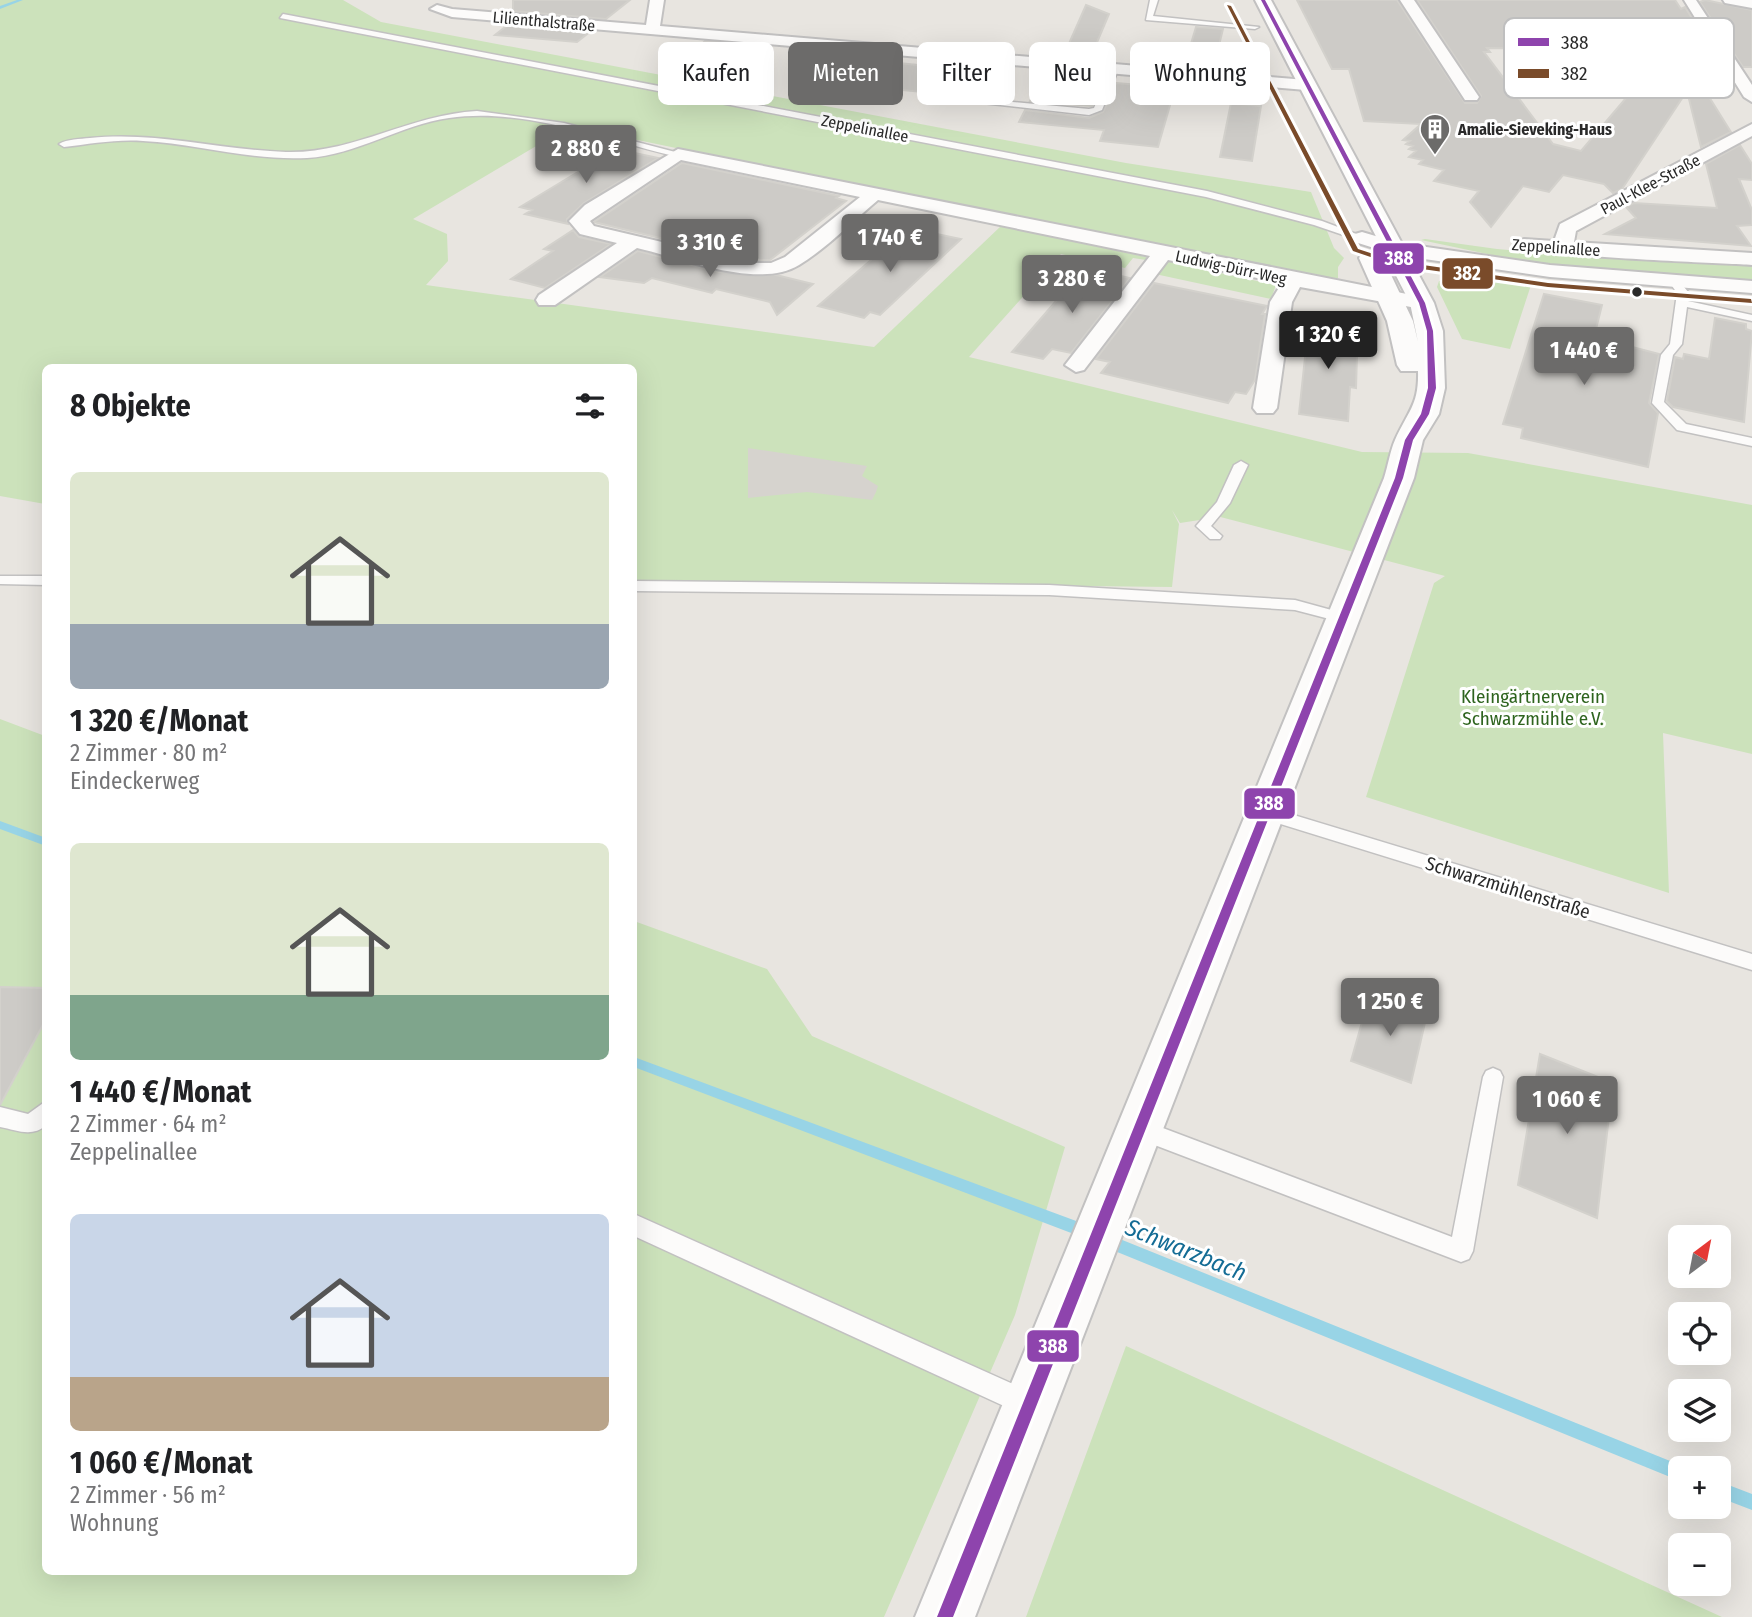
<!DOCTYPE html>
<html lang="de">
<head>
<meta charset="utf-8">
<style>
	:root { --surface:#fff; --page:#f6f6f6; --text:#202124; --muted:#757577; --accent:#6c6b6a }
	body { margin:0; font-family:"Fira Sans Condensed",sans-serif; background:var(--page); color:var(--text); height:100vh; display:flex; flex-direction:column; font-size:26px; white-space:nowrap }
	* { box-sizing:border-box; margin:0 }
	p { font-size:23px; color:var(--muted) }
	.icon { flex:none; width:38px; height:38px; fill:none; stroke:currentColor; stroke-width:2; stroke-linecap:round; stroke-linejoin:round }
	.map { position:relative; flex:1; overflow:hidden }
	.details { position:absolute; left:42px; top:364px; width:595px; height:1211px; display:flex; flex-direction:column; background:var(--surface); border-radius:10px; box-shadow:0 7px 28px #0002 }
	.details>* { flex:none }
	.top-card { position:absolute; left:658px; top:42px; width:665px; height:63px; display:flex; gap:14px }
	.needle { width:46px; rotate:32deg }
	.tools { position:absolute; left:1668px; top:1225px; display:grid; gap:14px }
	.tools a { display:grid; place-items:center; width:63px; height:63px; border-radius:10px; background:var(--surface); box-shadow:0 7px 28px #0002; font-size:35px }
	.price { position:absolute; translate:-50% -60px; padding:0 16px; border-radius:7px; background:var(--accent); color:#fff; font-size:23px; line-height:46px; filter:drop-shadow(0 2px 4px #0008) }
	.price::after { content:''; position:absolute; left:50%; top:42px; width:21px; height:16px; margin-left:-10px; background:inherit; clip-path:polygon(0 0,100% 0,50% 100%) }
	.price.current { background:#222; color:#fff }
	ul { padding:0; list-style:none }
	li { display:grid; align-content:center; gap:14px; height:371px; padding:0 28px }
	li span { display:grid; place-items:center; height:217px; border-radius:10px; color:#555 }
	li>.icon { margin-inline-start:auto }
	span .icon { width:126px; height:126px; fill:#fffc; stroke-width:1 }
	li b { font-size:30px }
	h2 { display:flex; justify-content:space-between; align-items:center; height:84px; padding:0 28px; font-size:30px }
	.pill { padding:0 24px; border-radius:10px; background:var(--surface); box-shadow:0 7px 28px #0002; font-size:24px; line-height:63px }
	.pill.current { background:var(--accent); color:#fff }
	.map>svg:first-child { display:block }
	.green { fill:#cce2bb }
	.plaza { fill:#d6d3ce }
	.lines { fill:none; stroke-linecap:round; stroke-linejoin:round }
	.stream { fill:#98d4e6; fill-rule:evenodd }
	.building { fill:#cdcbc7; stroke:#d3d1cc; stroke-width:2; fill-rule:evenodd }
	.service-casing { stroke:#c2c1c1; stroke-width:3 }
	.minor-casing { stroke:#c2c1c1; stroke-width:4 }
	.tertiary-casing { stroke:#c2c1c1; stroke-width:4 }
	.secondary-casing { stroke:#c2c1c1; stroke-width:4 }
	.service { fill:#fcfbfa; fill-rule:evenodd }
	.minor { fill:#fcfbfa; fill-rule:evenodd }
	.tertiary { fill:#fcfbfa; fill-rule:evenodd }
	.secondary { fill:#fcfbfa; fill-rule:evenodd }
	.bus-1-casing { stroke:#fff; stroke-width:6 }
	.bus-2-casing { stroke:#fff; stroke-width:6 }
	.bus-1 { fill:#8e44ad; fill-rule:evenodd }
	.bus-2 { fill:#7a4b2a; fill-rule:evenodd }
	.bus-dot { fill:#2a2a2a; stroke:#fff; stroke-width:2.5 }
	.labels { text-anchor:middle; stroke-width:6; stroke-linejoin:round; paint-order:stroke }
	.far-street-label { font-size:16px; fill:#2a2a2a; stroke:#fff }
	.far-poi-label { font-size:16px; font-weight:bold; fill:#2a2a2a; stroke:#fff; text-anchor:start }
	.park-label { font-size:19px; fill:#2e641e; stroke:#fff }
	.street-label { font-size:19px; fill:#2a2a2a; stroke:#fff }
	.near-water-label { font-size:24px; font-style:italic; fill:#146c95; stroke:#fff }
	.key { fill:#fff; stroke:#bfbfbf; stroke-width:2 }
	.key-label { font-size:19px; fill:#2a2a2a }
	.line-badge { stroke:#fff; stroke-width:2.5 }
	.badge-label { font-size:19px; text-anchor:middle; font-weight:bold; fill:#fff }
</style>
</head>
<body>
<div class="map">
<svg width="1752" height="1617" viewBox="0 0 1752 1617">
	<rect width="100%" height="100%" fill="#e8e5e0"/>
	<path class="green" d="M0,0H343L381,22L1126,163L1311,192L1334,248L1344,258L1338,267V278L1297,277L570,126L413,219L447,234L448,261L426,285L874,347L1001,226L1146,257V260L1133,258L1125,268L1061,254L969,357L1362,452L1468,453L1752,505V754L1663,733L1669,893L1366,797L1434,583L1445,576L1209,514L1206,519L1180,523L1172,510L1179,524L1172,587L634,581V368H46L45,504L0,496Z
		M1425,239L1497,249L1602,258L1655,255L1752,261V283L1596,272L1525,262L1421,240Z
		M1166,261L1276,285L1271,299L1155,274Z
		M1454,278L1532,282L1510,349L1462,339L1437,287L1439,281Z
		M0,719L45,736L46,1572H634V921L767,969L812,1036L1065,1147L1015,1315L884,1617H0Z
		M1126,1346L1722,1617H1026Z"/>
	<path class="plaza" d="M748,448L867,466L862,476L878,486L876,492L872,500L807,492L748,498Z"/>
	<g class="lines">
		<path class="stream" d="M17,0H23L0,9V6Z
			M0,821L46,838V846L0,829Z
			M634,1057L1087,1225L1092,1227L1094,1232L1092,1237L1087,1239L634,1067Z
			M1105,1233L1680,1465L1686,1468H1680V1481L1100,1245L1098,1240L1100,1235Z
			M1718,1481L1752,1494V1510L1718,1497Z"/>
	</g>
	<path class="building" d="M513,0H630L606,19L513,11Z
		M1297,0H1397L1465,103H1477L1481,96L1417,0H1675L1681,9L1685,7L1721,65H1710L1723,86L1701,84L1731,132L1701,147L1687,91L1622,189L1613,193L1604,184L1563,175L1549,192L1523,186L1491,227L1470,202L1479,191L1434,181L1444,170L1419,164L1423,160L1409,157L1416,151L1409,149L1413,146L1406,144L1410,141L1403,140L1421,124L1364,121L1349,69H1332ZM1487,48L1564,49L1592,81L1638,84L1581,151L1553,144L1484,52H1490Z
		M1705,0L1752,10V67H1743L1700,2Z
		M1086,5L1109,14L1090,59L1063,57Z
		M509,24L591,31L577,42L495,35Z
		M1196,27L1223,29L1213,70L1184,67Z
		M705,41L752,45L724,74L675,69Z
		M821,55L946,68L943,94L850,85L842,95L790,90Z
		M1056,71L1084,74L1082,80L1102,81L1092,106L1030,101L1043,76L1054,77Z
		M1116,83L1175,88L1158,147L1100,141L1104,130L1019,122L1025,110L1089,118L1103,112Z
		M1231,103L1261,106L1252,161L1220,157Z
		M1740,145L1752,164V180L1739,179L1752,210V225L1737,226L1751,246L1605,234L1636,218L1626,207L1634,203L1717,208L1706,164Z
		M616,149L658,158L584,203L567,219L568,224L525,214L532,210L520,207Z
		M682,163L839,196L836,198L846,201L770,260H751L594,222Z
		M908,228L961,239L880,315L870,312L864,318L818,306Z
		M573,230L579,237L611,244L545,288L511,279L553,251L544,249Z
		M638,251L719,272L776,275L813,284L777,315L770,302L716,289L712,293L652,278L644,283L600,277Z
		M1091,269L1130,278L1071,353L1052,349L1043,359L1012,352L1069,286L1076,288Z
		M1154,283L1267,306L1262,314H1265L1255,380L1246,394L1235,392L1228,403L1101,373L1110,362L1096,359Z
		M1544,294L1602,305L1594,337L1659,354L1649,403L1658,413L1648,467L1521,438L1523,428L1503,424Z
		M1715,318L1746,324V329L1752,331L1744,422L1673,407L1667,401L1675,357L1683,359L1684,354L1709,359Z
		M1309,320L1354,325L1352,355H1357L1356,388L1350,387L1348,421L1299,414Z
		M0,987L46,988V1019L0,1105Z
		M1370,994L1427,1014L1411,1083L1351,1061Z
		M1540,1054L1613,1083L1597,1218L1518,1185Z"/>
	<g class="lines">
		<g class="service-casing">
			<path id="service" d="M1150,0H1158L1153,16L1259,27L1255,29L1146,20Z
				M283,14L1207,191L1322,221L1367,238L1358,240L1314,225L1206,197L280,18Z
				M1111,68L1118,70L1102,110L1089,115L956,100L960,97L1089,109L1094,108Z
				M477,111L564,123L683,154L678,157C605,140 525,107 449,118C400,125 357,155 307,158C252,161 198,144 143,141C117,139 90,144 64,147L59,144C67,139 80,139 90,138C157,131 220,150 286,152C353,154 408,115 477,111Z
				M1671,281H1679L1689,293L1688,301L1752,315V321L1687,307L1682,344L1673,355L1664,402L1686,424L1752,438V446L1677,430L1652,403L1661,355L1670,344L1677,293L1670,283Z
				M1241,461L1248,465L1230,503L1211,526L1222,536L1220,539H1210L1196,526L1217,502L1234,465Z
				M0,576H46V585L0,584Z
				M634,581L1049,585L1295,600L1346,614L1349,617L1341,622L1295,610L1049,595L634,591Z
				M1264,806L1752,954V970L1258,817L1255,812L1258,807Z
				M1493,1068L1500,1071L1503,1077L1473,1251L1469,1259L1461,1262L1131,1136L1128,1129L1131,1122L1139,1119L1452,1237L1483,1077L1486,1071Z
				M46,1101V1125C32,1138 17,1130 0,1127V1107L28,1114Z
				M634,1214L1035,1394L1038,1403L1035,1412L1026,1415L1017,1412L634,1236Z"/>
		</g>
		<g class="minor-casing">
			<path id="minor" d="M650,0H664L660,26L1306,80L1314,85L1306,90L452,17L430,9L437,5L452,9L646,25Z
				M1400,0H1414L1479,97L1477,100H1465Z
				M1684,0H1696L1752,85V102L1744,97Z
				M1752,124V136L1576,231L1574,242L1752,253V265C1722,263 1522,256 1514,245L1524,239L1554,241L1560,224Z
				M678,149L1422,297L1433,303L1422,309L1300,287L1292,302L1277,408L1273,413H1257L1253,408L1270,302L1282,283L1168,260L1084,370L1076,372L1065,365L1150,256L878,200C853,221 827,248 799,265C759,290 681,258 637,248L555,305H539L536,300L539,295L617,243L580,234L569,221L585,205ZM681,160L860,197L785,257L771,263H751L594,226L590,221Z
				M1362,232L1399,243L1550,265L1752,281V293L1550,277L1396,255L1355,242L1352,238L1355,234Z"/>
		</g>
		<g class="tertiary-casing">
			<path id="tertiary" d="M1255,0H1271L1434,303L1443,331L1445,388L1439,414L1423,440L1414,478L975,1617H915L1384,478C1388,466 1390,451 1395,440C1408,411 1419,405 1418,371H1401L1397,365L1387,321L1359,258L1363,253H1379L1383,258L1413,321L1418,342L1410,303Z"/>
		</g>
		<g class="secondary-casing">
			<path id="secondary" d="M1723,0H1752V8L1725,3Z"/>
		</g>
		<use href="#service" class="service"/>
		<use href="#minor" class="minor"/>
		<use href="#tertiary" class="tertiary"/>
		<use href="#secondary" class="secondary"/>
		<g class="bus-1-casing">
			<path id="bus-1" d="M1261,0H1265L1425,303L1433,331L1436,388L1429,414L1413,440L1403,478L953,1617H937L1395,478L1405,440L1421,414L1428,388L1427,331L1419,303Z"/>
		</g>
		<g class="bus-2-casing">
			<path id="bus-2" d="M1227,5L1231,6L1358,249L1395,261L1548,283L1751,299L1752,303L1548,287L1394,265L1353,251Z"/>
		</g>
		<use href="#bus-1" class="bus-1"/>
		<use href="#bus-2" class="bus-2"/>
	</g>
	<defs>
		<g id="building-pin" transform="scale(1.575)"><path d="M0 17L-7.5 6A9.5 9.5 0 1 1 7.5 6Z" fill="#6c6b6a" stroke="#fff"/><path d="M-4-6H4V6H1V3H-1V6H-4ZM-2.5-4.3h1.7v1.8h-1.7ZM.8-4.3h1.7v1.8H.8ZM-2.5-1h1.7V.8h-1.7ZM.8-1h1.7V.8H.8Z" fill="#fff"/></g>
	</defs>
	<g fill-rule="evenodd">
		<use href="#building-pin" x="1435" y="129"/>
	</g>
	<circle class="bus-dot" cx="1637" cy="292" r="6"/>
	<g class="labels">
		<g class="far-street-label">
			<text transform="translate(544 21) rotate(5)" y="6">Lilienthalstraße</text>
			<text transform="translate(865 128) rotate(11)" y="6">Zeppelinallee</text>
			<text transform="translate(1650 184) rotate(-28)" y="6">Paul-Klee-Straße</text>
			<text transform="translate(1556 247) rotate(4)" y="6">Zeppelinallee</text>
			<text transform="translate(1231 267) rotate(12)" y="6">Ludwig-Dürr-Weg</text>
		</g>
		<g class="far-poi-label">
			<text x="1458" y="135">Amalie-Sieveking-Haus</text>
		</g>
		<g class="park-label">
			<text x="1533" y="703">Kleingärtnerverein<tspan x="1533" dy="22">Schwarzmühle e.V.</tspan></text>
		</g>
		<g class="street-label">
			<text transform="translate(1508 887) rotate(17)" y="7">Schwarzmühlenstraße</text>
		</g>
		<g class="near-water-label">
			<text transform="translate(1186 1250) rotate(22)" y="8">Schwarzbach</text>
		</g>
	</g>
	<rect x="1504" y="18" width="230" height="80" rx="10" class="key"/>
	<rect x="1518" y="38" width="31" height="8" fill="#8e44ad"/>
	<rect x="1518" y="69" width="31" height="9" fill="#7a4b2a"/>
	<g class="key-label">
		<text x="1561" y="49">388</text>
		<text x="1561" y="80">382</text>
	</g>
	<g class="line-badge">
		<rect x="1372" y="242" width="53" height="33" rx="7" fill="#8e44ad"/>
		<rect x="1441" y="257" width="53" height="33" rx="7" fill="#7a4b2a"/>
		<rect x="1243" y="787" width="53" height="33" rx="7" fill="#8e44ad"/>
		<rect x="1026" y="1329" width="54" height="34" rx="7" fill="#8e44ad"/>
	</g>
	<g class="badge-label">
		<text x="1399" y="265">388</text>
		<text x="1467" y="280">382</text>
		<text x="1269" y="810">388</text>
		<text x="1053" y="1353">388</text>
	</g>
</svg>
<div class="tools">
<a><svg class="needle" viewBox="-14 -14 28 28"><path d="M0-13l5 13h-10z" fill="#e53935"/><path d="M0 13l5-13h-10z" fill="#757577"/></svg></a>
<a><svg class="icon" aria-label="locate" viewBox="0 0 24 24"><circle cx="12" cy="12" r="6"/><path d="M12 2v4M12 18v4M2 12h4M18 12h4"/></svg></a>
<a><svg class="icon" aria-label="layers" viewBox="0 0 24 24"><path d="M12 4l9 5-9 5-9-5zM3 14l9 5 9-5"/></svg></a>
<a>+</a>
<a>−</a>
</div>
<b class="price" style="left:586px;top:185px">2 880 €</b>
<b class="price" style="left:890px;top:274px">1 740 €</b>
<b class="price" style="left:710px;top:279px">3 310 €</b>
<b class="price" style="left:1072px;top:315px">3 280 €</b>
<b class="price current" style="left:1328px;top:371px">1 320 €</b>
<b class="price" style="left:1584px;top:387px">1 440 €</b>
<b class="price" style="left:1390px;top:1038px">1 250 €</b>
<b class="price" style="left:1567px;top:1136px">1 060 €</b>
<div class="top-card">
<a class="pill">Kaufen</a>
<a class="pill current">Mieten</a>
<a class="pill">Filter</a>
<a class="pill">Neu</a>
<a class="pill">Wohnung</a>
</div>
<section class="details">
<h2>8 Objekte<svg class="icon" aria-label="filters" viewBox="0 0 24 24"><path d="M4 7h16M4 17h16"/><circle cx="9" cy="7" r="2"/><circle cx="15" cy="17" r="2"/></svg></h2>
<ul>
<li><span style="background:linear-gradient(#dfe7d0 70%,#9aa5b1 0)"><svg class="icon" aria-label="home" viewBox="0 0 24 24"><path d="M3 11l9-7 9 7M6 9v11h12V9"/></svg></span><div><b>1 320 €/Monat</b><p>2 Zimmer · 80 m²</p><p>Eindeckerweg</p></div></li>
<li><span style="background:linear-gradient(#dfe7d0 70%,#7fa58c 0)"><svg class="icon" aria-label="home" viewBox="0 0 24 24"><path d="M3 11l9-7 9 7M6 9v11h12V9"/></svg></span><div><b>1 440 €/Monat</b><p>2 Zimmer · 64 m²</p><p>Zeppelinallee</p></div></li>
<li><span style="background:linear-gradient(#c9d6e8 75%,#b9a48a 0)"><svg class="icon" aria-label="home" viewBox="0 0 24 24"><path d="M3 11l9-7 9 7M6 9v11h12V9"/></svg></span><div><b>1 060 €/Monat</b><p>2 Zimmer · 56 m²</p><p>Wohnung</p></div></li>
</ul>
</section>
</div>
</body>
</html>
